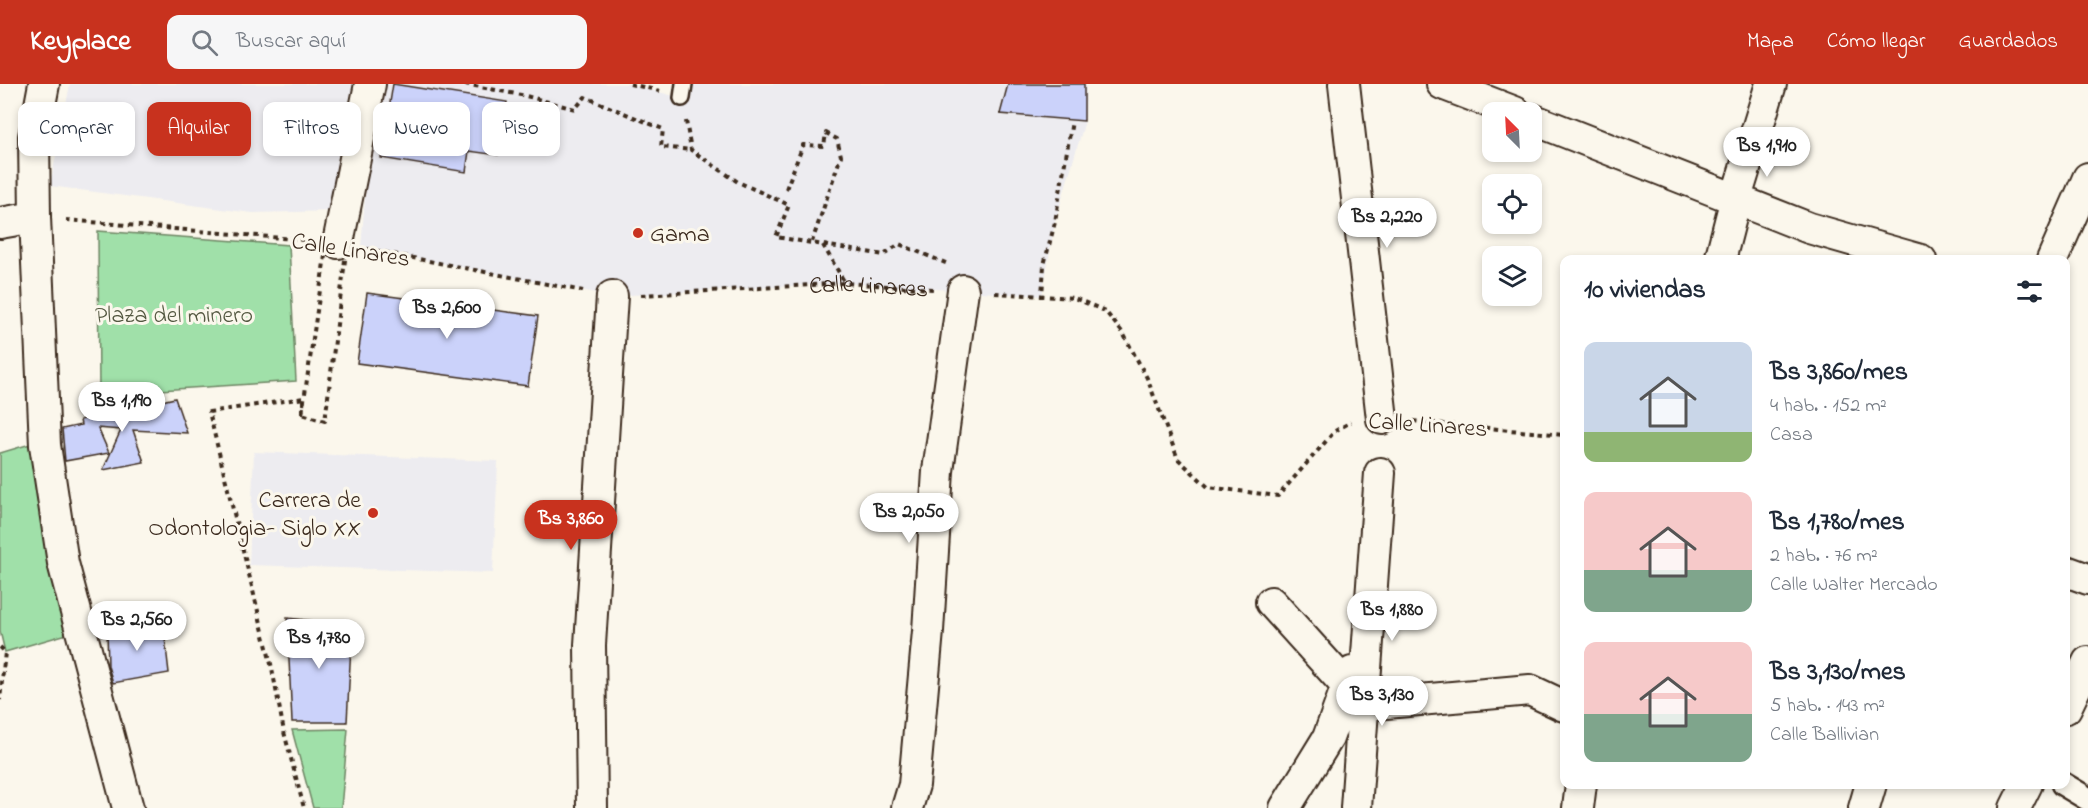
<!DOCTYPE html>
<html lang="es">
<head>
<meta charset="utf-8">
<style>
	:root { --surface:#fff; --page:#f6f6f7; --text:#1f2937; --muted:#747a83; --accent:#c8321e }
	body { margin:0; font-family:"Indie Flower",sans-serif; background:var(--page); color:var(--text); height:100vh; display:flex; flex-direction:column; font-size:22px; white-space:nowrap }
	* { box-sizing:border-box; margin:0 }
	p { font-size:20px; color:var(--muted) }
	.icon { flex:none; width:33px; height:33px; fill:none; stroke:currentColor; stroke-width:2; stroke-linecap:round; stroke-linejoin:round }
	.map { position:relative; flex:1; overflow:hidden }
	.side { position:absolute; left:1560px; top:171px; width:510px; height:534px; display:flex; flex-direction:column; background:var(--surface); border-radius:12px; box-shadow:0 3px 9px #0003 }
	.side>* { flex:none }
	.guide { position:absolute; left:18px; top:18px; width:570px; height:54px; display:flex; gap:12px }
	.needle { width:39px; rotate:336deg }
	.tools { position:absolute; left:1482px; top:18px; display:grid; gap:12px }
	.tools a { display:grid; place-items:center; width:60px; height:60px; border-radius:12px; background:var(--surface); box-shadow:0 3px 9px #0003; font-size:30px }
	.price { position:absolute; translate:-50% -51px; padding:0 14px; border-radius:21px; background:#fff; color:#222; font-size:20px; line-height:39px; filter:drop-shadow(0 2px 3px #0008) }
	.price::after { content:''; position:absolute; left:50%; top:36px; width:18px; height:14px; margin-left:-9px; background:inherit; clip-path:polygon(0 0,100% 0,50% 100%) }
	.price.current { background:var(--accent); color:#fff }
	ul { padding:0; list-style:none }
	li { display:flex; align-items:center; gap:18px; height:150px; padding:0 24px }
	li span { display:grid; place-items:center; flex:none; width:168px; height:120px; border-radius:12px; color:#555 }
	li>.icon { margin-inline-start:auto }
	span .icon { width:72px; height:72px; fill:#fffc; stroke-width:1 }
	li b { font-size:26px }
	h2 { display:flex; justify-content:space-between; align-items:center; height:72px; padding:0 24px; font-size:26px }
	.chip { padding:0 21px; border-radius:12px; background:var(--surface); box-shadow:0 3px 9px #0003; font-size:21px; line-height:54px }
	.chip.current { background:var(--accent); color:#fff }
	header { display:flex; align-items:center; gap:36px; box-sizing:border-box; height:84px; padding:0 30px; background:var(--accent); color:#fff }
	header strong { font-size:28px }
	nav { display:flex; gap:33px; margin-inline-start:auto; font-size:21px }
	.search { width:420px; height:54px; background:var(--page); display:flex; align-items:center; gap:15px; box-sizing:border-box; padding:0 21px; border-radius:12px; color:var(--muted); font-size:22px }
	.map>svg:first-child { display:block }
	.built { fill:#edecf0 }
	.green { fill:#a0e0a9; stroke:#6e8564; stroke-width:1.5 }
	.building { fill:#cbd2fa; stroke:#3b2a1e; stroke-width:1.5 }
	.lines { fill:none; stroke-linecap:round; stroke-linejoin:round }
	.service-casing { stroke:#3b2a1e; stroke-width:20 }
	.pedestrian-casing { stroke:#3b2a1e; stroke-width:27 }
	.minor-casing { stroke:#3b2a1e; stroke-width:34 }
	.path { stroke:#3b2a1e; stroke-width:4; stroke-dasharray:4.5 4.5; stroke-linecap:butt }
	.service { stroke:#fbf7ec; stroke-width:15 }
	.pedestrian { stroke:#fbf7ec; stroke-width:22 }
	.minor { stroke:#fbf7ec; stroke-width:30 }
	.poi-dot { fill:#c8321e; stroke:#fbf7ec; stroke-width:2 }
	.labels { text-anchor:middle; stroke-width:6; stroke-linejoin:round; paint-order:stroke }
	.poi-label { font-size:24px; fill:#3b2a1e; stroke:#fbf7ec; text-anchor:start }
	.street-label { font-size:24px; fill:#3b2a1e; stroke:#fbf7ec }
	.park-label { font-size:24px; fill:#545841; stroke:#fbf7ec }
</style>
</head>
<body>
<header>
<strong>Keyplace</strong>
<div class="search"><svg class="icon" aria-label="search" viewBox="0 0 24 24"><circle cx="10" cy="10" r="6"/><path d="M15 15l6 6"/></svg>Buscar aquí</div>
<nav><a>Mapa</a><a>Cómo llegar</a><a>Guardados</a></nav>
</header>
<div class="map">
<svg width="2088" height="724" viewBox="0 0 2088 724">
	<rect width="100%" height="100%" fill="#fbf7ec"/>
	<filter id="ink" filterUnits="userSpaceOnUse"><feTurbulence type="fractalNoise" baseFrequency=".0167" numOctaves="2"/><feDisplacementMap in="SourceGraphic" scale="12" xChannelSelector="R" yChannelSelector="G"/><feConvolveMatrix kernelMatrix="1 2 1 2 8 2 1 2 1" color-interpolation-filters="sRGB"/></filter>
	<g filter="url(#ink)">
		<path class="built" d="M70,0H359L337,127L252,129L50,102Z
			M374,0H628L682,14L690,0H1086L1085,37L1055,138L1042,212L845,199L612,212L361,164Z
			M254,368L498,377L493,489L249,481Z"/>
		<path class="green" d="M98,147L289,161L296,297L99,310Z
			M37,358L74,548L5,568L0,547V369Z
			M348,645L341,724H313L292,646Z"/>
		<path class="building" d="M393,0L507,18L498,71L469,67L466,88L381,74Z
			M1008,0H1084V37L1000,30Z
			M367,209L538,232L528,302L357,279Z
			M175,314L187,349L133,346L144,378L103,386L121,346L98,344L109,369L65,377L62,345L81,341L80,336Z
			M287,534L352,541L347,638H292Z
			M163,537L169,589L113,599L108,582L107,547Z"/>
		<g class="lines">
			<g class="service-casing">
				<path id="service" d="M682,14L684,0"/>
			</g>
			<g class="pedestrian-casing">
				<path id="pedestrian" d="M2063,700L2088,715"/>
			</g>
			<g class="minor-casing">
				<path id="minor" d="M44,0L34,53L35,133L45,361L63,479L128,724
					M1344,0L1382,335
					M1442,0L1515,28
					M1532,35L1809,144L1921,176
					M0,139L35,133
					M338,159L370,0
					M1720,176L1736,114L1771,0
					M2052,176L2088,94
					M2066,487L2088,495
					M1271,518L1364,621L1530,606L1564,622
					M2066,624L2088,578
					M592,724L590,561L612,212
					M907,724L914,701L928,547L938,387L963,206
					M1285,724L1328,654L1352,588
					M1356,724L1380,389
					M1578,724L1581,700
					M1864,724L1871,700
					M2015,724L2027,700"/>
			</g>
			<g class="path">
				<path d="M465,0L526,12L575,25L585,13L663,45L661,63L691,66"/>
				<path d="M630,0L660,7"/>
				<path d="M686,37L691,66L738,98L789,121L776,153L884,171L899,160L948,180"/>
				<path d="M786,105L803,61L824,62L826,49L837,55L841,72L812,158"/>
				<path d="M66,136L306,156"/>
				<path d="M327,158L347,160L325,337L302,330Z"/>
				<path d="M823,161L845,199"/>
				<path d="M367,165L583,207"/>
				<path d="M995,209L1074,214L1105,227L1123,249L1147,294L1178,375L1208,403L1278,412L1335,347L1351,338"/>
				<path id="s1" d="M641,211L845,199L933,205"/>
				<path d="M1040,212H1042L1044,181L1055,138L1072,37"/>
				<path d="M302,330L304,314L209,328L272,584L284,648L304,724"/>
				<path d="M1413,337L1564,351"/>
				<path d="M0,563L5,568L0,616"/>
			</g>
			<use href="#service" class="service"/>
			<use href="#pedestrian" class="pedestrian"/>
			<use href="#minor" class="minor"/>
		</g>
	</g>
	<g class="poi-dot">
		<circle cx="638" cy="149" r="6"/>
		<circle cx="373" cy="429" r="6"/>
	</g>
	<g class="labels">
		<g class="poi-label">
			<text x="650" y="157">Gama</text>
			<text x="361" y="423" text-anchor="end">Carrera de<tspan x="361" dy="28">Odontologia- Siglo XX</tspan></text>
		</g>
		<g class="street-label">
			<text transform="translate(351 165) rotate(9)" y="8">Calle Linares</text>
			<text dy="8" stroke="none"><textPath href="#s1" startOffset="228">Calle Linares</textPath></text>
			<text transform="translate(1428 340) rotate(4)" y="8">Calle Linares</text>
		</g>
		<g class="park-label">
			<text x="174" y="238">Plaza del minero</text>
		</g>
	</g>
</svg>
<div class="tools">
<a><svg class="needle" viewBox="-14 -14 28 28"><path d="M0-13l5 13h-10z" fill="#e53935"/><path d="M0 13l5-13h-10z" fill="#747a83"/></svg></a>
<a><svg class="icon" aria-label="locate" viewBox="0 0 24 24"><circle cx="12" cy="12" r="6"/><path d="M12 2v4M12 18v4M2 12h4M18 12h4"/></svg></a>
<a><svg class="icon" aria-label="layers" viewBox="0 0 24 24"><path d="M12 4l9 5-9 5-9-5zM3 14l9 5 9-5"/></svg></a>
</div>
<b class="price" style="left:1767px;top:94px">Bs 1,910</b>
<b class="price" style="left:1387px;top:165px">Bs 2,220</b>
<b class="price" style="left:447px;top:256px">Bs 2,600</b>
<b class="price" style="left:122px;top:349px">Bs 1,190</b>
<b class="price" style="left:909px;top:460px">Bs 2,050</b>
<b class="price current" style="left:571px;top:467px">Bs 3,860</b>
<b class="price" style="left:1392px;top:558px">Bs 1,880</b>
<b class="price" style="left:137px;top:568px">Bs 2,560</b>
<b class="price" style="left:319px;top:586px">Bs 1,780</b>
<b class="price" style="left:1382px;top:643px">Bs 3,130</b>
<div class="guide">
<a class="chip">Comprar</a>
<a class="chip current">Alquilar</a>
<a class="chip">Filtros</a>
<a class="chip">Nuevo</a>
<a class="chip">Piso</a>
</div>
<section class="side">
<h2>10 viviendas<svg class="icon" aria-label="filters" viewBox="0 0 24 24"><path d="M4 7h16M4 17h16"/><circle cx="9" cy="7" r="2"/><circle cx="15" cy="17" r="2"/></svg></h2>
<ul>
<li><span style="background:linear-gradient(#c9d6e8 75%,#8fb573 0)"><svg class="icon" aria-label="home" viewBox="0 0 24 24"><path d="M3 11l9-7 9 7M6 9v11h12V9"/></svg></span><div><b>Bs 3,860/mes</b><p>4 hab. · 152 m²</p><p>Casa</p></div></li>
<li><span style="background:linear-gradient(#f6c9c9 65%,#7fa58c 0)"><svg class="icon" aria-label="home" viewBox="0 0 24 24"><path d="M3 11l9-7 9 7M6 9v11h12V9"/></svg></span><div><b>Bs 1,780/mes</b><p>2 hab. · 76 m²</p><p>Calle Walter Mercado</p></div></li>
<li><span style="background:linear-gradient(#f6c9c9 60%,#7fa58c 0)"><svg class="icon" aria-label="home" viewBox="0 0 24 24"><path d="M3 11l9-7 9 7M6 9v11h12V9"/></svg></span><div><b>Bs 3,130/mes</b><p>5 hab. · 143 m²</p><p>Calle Ballivian</p></div></li>
</ul>
</section>
</div>
</body>
</html>
